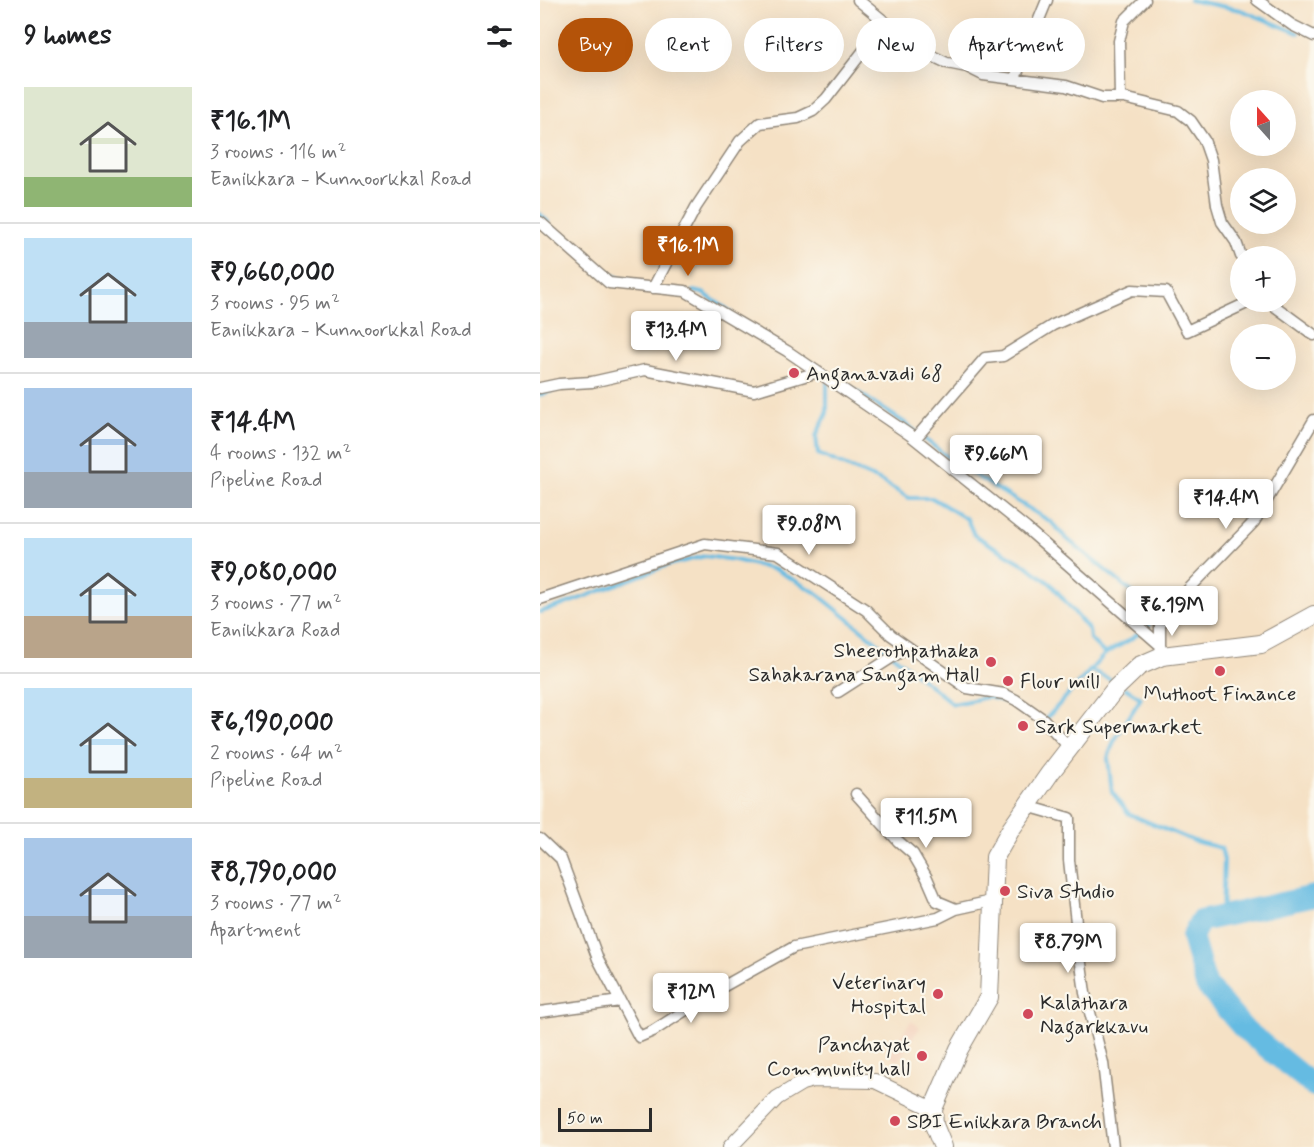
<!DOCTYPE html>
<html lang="en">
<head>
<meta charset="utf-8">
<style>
	:root { --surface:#fff; --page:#f6f6f6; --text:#202124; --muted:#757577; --line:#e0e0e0; --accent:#b45309 }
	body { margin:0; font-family:Mynerve,sans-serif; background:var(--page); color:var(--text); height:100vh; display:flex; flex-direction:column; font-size:22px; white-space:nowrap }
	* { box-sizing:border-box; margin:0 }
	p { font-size:20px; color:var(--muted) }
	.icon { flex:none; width:33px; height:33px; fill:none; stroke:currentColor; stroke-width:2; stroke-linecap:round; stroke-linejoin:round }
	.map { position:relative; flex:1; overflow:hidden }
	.details { display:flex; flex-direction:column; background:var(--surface); width:540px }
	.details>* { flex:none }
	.guide { position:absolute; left:18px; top:18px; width:570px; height:54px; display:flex; gap:12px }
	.needle { width:39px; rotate:339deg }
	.tools { position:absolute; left:690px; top:90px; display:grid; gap:12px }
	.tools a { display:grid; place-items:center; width:66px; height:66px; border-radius:50%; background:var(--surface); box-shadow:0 6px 24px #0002; font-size:30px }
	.scale { position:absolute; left:18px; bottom:15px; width:94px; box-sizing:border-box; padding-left:6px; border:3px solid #2b2b2b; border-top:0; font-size:16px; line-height:21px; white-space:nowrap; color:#2b2b2b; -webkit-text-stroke:4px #fbf7ec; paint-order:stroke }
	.price { position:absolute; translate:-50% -51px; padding:0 14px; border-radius:6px; background:#fff; color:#222; font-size:20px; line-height:39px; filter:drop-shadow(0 2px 3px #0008) }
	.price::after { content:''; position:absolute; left:50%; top:36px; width:18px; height:14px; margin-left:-9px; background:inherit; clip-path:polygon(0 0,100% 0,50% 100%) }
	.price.on { background:var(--accent); color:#fff }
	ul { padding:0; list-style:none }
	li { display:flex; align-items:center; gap:18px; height:150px; padding:0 24px }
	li+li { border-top:2px solid var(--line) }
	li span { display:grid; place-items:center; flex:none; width:168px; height:120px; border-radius:0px; color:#555 }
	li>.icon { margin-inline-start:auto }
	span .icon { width:72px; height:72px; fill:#fffc; stroke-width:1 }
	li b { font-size:26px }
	h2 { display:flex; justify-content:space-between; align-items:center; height:72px; padding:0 24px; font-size:26px }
	.pill { padding:0 21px; border-radius:27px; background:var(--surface); box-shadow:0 6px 24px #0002; font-size:21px; line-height:54px }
	.pill.on { background:var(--accent); color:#fff }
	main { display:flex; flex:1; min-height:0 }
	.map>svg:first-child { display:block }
	.built { fill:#f4d4bf }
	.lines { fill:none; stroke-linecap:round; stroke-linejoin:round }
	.stream { stroke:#65bbe2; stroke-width:4 }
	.river { stroke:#65bbe2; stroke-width:22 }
	.minor-casing { stroke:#908678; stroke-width:13 }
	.tertiary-casing { stroke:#908678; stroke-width:16 }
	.primary-casing { stroke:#908678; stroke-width:20 }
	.minor { stroke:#fff; stroke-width:10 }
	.tertiary { stroke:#fff; stroke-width:14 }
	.primary { stroke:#fff; stroke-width:18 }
	.poi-dot { fill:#d1495b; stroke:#fbf7ec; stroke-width:2 }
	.labels { text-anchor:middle; stroke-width:4.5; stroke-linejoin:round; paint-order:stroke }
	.poi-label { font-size:21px; fill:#2b2b2b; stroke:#fbf7ec; text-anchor:start }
</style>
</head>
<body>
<main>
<section class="details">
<h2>9 homes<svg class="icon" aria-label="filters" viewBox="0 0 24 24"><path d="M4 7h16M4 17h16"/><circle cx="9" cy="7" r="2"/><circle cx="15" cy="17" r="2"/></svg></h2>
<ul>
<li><span style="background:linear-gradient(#dfe7d0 75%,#8fb573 0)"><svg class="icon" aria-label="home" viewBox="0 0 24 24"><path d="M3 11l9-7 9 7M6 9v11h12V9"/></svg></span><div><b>₹16.1M</b><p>3 rooms · 116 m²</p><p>Eanikkara - Kunnoorkkal Road</p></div></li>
<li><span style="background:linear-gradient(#bfe0f5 70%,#9aa5b1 0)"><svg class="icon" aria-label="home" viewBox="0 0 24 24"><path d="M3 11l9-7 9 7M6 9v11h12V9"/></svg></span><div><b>₹9,660,000</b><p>3 rooms · 95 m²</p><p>Eanikkara - Kunnoorkkal Road</p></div></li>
<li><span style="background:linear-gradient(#a9c7e8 70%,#9aa5b1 0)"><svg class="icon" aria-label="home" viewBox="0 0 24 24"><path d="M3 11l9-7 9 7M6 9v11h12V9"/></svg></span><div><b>₹14.4M</b><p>4 rooms · 132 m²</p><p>Pipeline Road</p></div></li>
<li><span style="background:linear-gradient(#bfe0f5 65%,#b9a48a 0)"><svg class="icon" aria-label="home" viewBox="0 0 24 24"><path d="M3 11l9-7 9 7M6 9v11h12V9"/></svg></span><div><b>₹9,080,000</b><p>3 rooms · 77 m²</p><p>Eanikkara Road</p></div></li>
<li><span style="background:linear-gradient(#bfe0f5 75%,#c2b280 0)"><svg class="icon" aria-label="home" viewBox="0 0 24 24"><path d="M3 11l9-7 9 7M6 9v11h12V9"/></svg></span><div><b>₹6,190,000</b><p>2 rooms · 64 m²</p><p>Pipeline Road</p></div></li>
<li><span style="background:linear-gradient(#a9c7e8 65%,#9aa5b1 0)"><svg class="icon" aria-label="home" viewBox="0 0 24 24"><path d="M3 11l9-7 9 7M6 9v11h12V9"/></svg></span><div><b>₹8,790,000</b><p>3 rooms · 77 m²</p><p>Apartment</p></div></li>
</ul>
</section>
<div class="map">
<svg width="774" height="1147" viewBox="0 0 774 1147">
	<rect width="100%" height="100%" fill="#fbf7ec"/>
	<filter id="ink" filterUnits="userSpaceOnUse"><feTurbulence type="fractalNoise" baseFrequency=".0167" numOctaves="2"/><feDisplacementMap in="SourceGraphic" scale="12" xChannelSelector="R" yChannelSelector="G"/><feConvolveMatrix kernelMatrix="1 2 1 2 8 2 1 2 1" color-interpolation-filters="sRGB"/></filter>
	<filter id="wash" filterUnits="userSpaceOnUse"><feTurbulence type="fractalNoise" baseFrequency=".008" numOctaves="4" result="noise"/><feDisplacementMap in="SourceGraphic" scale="24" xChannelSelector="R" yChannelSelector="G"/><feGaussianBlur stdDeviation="1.35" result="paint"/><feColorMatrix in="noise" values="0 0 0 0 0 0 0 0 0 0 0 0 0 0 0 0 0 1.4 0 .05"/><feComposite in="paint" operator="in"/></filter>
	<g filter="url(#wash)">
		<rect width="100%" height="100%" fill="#f5e1c5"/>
		<path class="built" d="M371,1021L380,1027L358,1061L348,1055Z"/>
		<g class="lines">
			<path class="stream" d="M650,0L701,10L758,33
				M0,214L8,222
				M43,253C55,263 70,278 87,280
				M153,291L163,293L191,312
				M297,379L365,423L415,463L511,522L527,539L597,596L610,610L609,626L591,639L565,654
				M287,383V413L276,436L278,454L339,480L369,498H392L427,519L434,535L487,566L511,584L549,630L550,639L565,654L505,720
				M0,395L16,389
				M0,612L23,605L128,565L165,556L195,560L236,570L275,592L413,704L448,697L468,702
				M550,670L574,681
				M585,688L601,698L574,741L568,758L572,792L589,814L654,841L681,848L684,860L682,916"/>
			<path class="river" d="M774,896L660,921L652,937L666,985L703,1028L774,1086"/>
		</g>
	</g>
	<g filter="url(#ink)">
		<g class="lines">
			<g class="minor-casing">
				<path id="minor" d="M318,0L366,39L388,54L407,63L427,67L443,75L526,86L562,98H584L638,111L651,121L664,140L671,160L677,205L682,222L696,242L701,256
					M717,0L752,25L774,36
					M475,78L507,0
					M580,98L579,41L584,21L605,0
					M0,222L69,283L145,291L247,351L370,435L486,528L620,645L622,656
					M113,288L156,207L200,141L220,123L258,118L273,111L286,99L345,23
					M729,302L774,335
					M0,388L19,384L52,382L105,370L214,391L278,372
					M375,439L445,358L463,356L513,325L592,290L626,292L647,331L709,302
					M0,599L165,544L238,553L326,610L351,635L427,688L464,694L476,700L503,719L530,748
					M620,645V622L647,591L714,522L774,420
					M298,692L368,647
					M316,794L358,841L373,854L387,878L397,901L416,909L452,901
					M487,806L529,818V860L539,949L545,993L563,1063L573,1147
					M0,839L21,859L58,959L99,1037L113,1031L177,990L254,947L398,918L416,909
					M0,1012L80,1001"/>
			</g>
			<g class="tertiary-casing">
				<path id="tertiary" d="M190,1147L237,1098L262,1083L273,1080L335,1081L393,1109"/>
			</g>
			<g class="primary-casing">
				<path id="primary" d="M403,1147L394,1125L393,1109L419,1049L449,997L455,857L471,829L510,773L575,689L599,666L622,656L721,644L774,615"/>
			</g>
			<use href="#minor" class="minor"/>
			<use href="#tertiary" class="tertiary"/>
			<use href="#primary" class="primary"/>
		</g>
	</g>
	<g class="poi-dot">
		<circle cx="254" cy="373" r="6"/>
		<circle cx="451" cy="662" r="6"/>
		<circle cx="680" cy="671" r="6"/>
		<circle cx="468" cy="681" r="6"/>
		<circle cx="483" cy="726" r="6"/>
		<circle cx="465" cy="891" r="6"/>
		<circle cx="398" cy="994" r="6"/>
		<circle cx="488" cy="1014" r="6"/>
		<circle cx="382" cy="1056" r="6"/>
		<circle cx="355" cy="1121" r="6"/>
	</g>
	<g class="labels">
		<g class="poi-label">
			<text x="266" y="380">Anganavadi 68</text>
			<text x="439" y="657" text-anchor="end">Sheerothpathaka<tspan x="439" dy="24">Sahakarana Sangam Hall</tspan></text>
			<text x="480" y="688">Flour mill</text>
			<text x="680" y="700" text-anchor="middle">Muthoot Finance</text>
			<text x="495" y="733">Sark Supermarket</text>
			<text x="477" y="898">Siva Studio</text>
			<text x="386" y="989" text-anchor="end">Veterinary<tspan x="386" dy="24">Hospital</tspan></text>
			<text x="500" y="1009">Kalathara<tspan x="500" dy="24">Nagarkkavu</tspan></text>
			<text x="370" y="1051" text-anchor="end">Panchayat<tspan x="370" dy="24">Community hall</tspan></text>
			<text x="367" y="1128">SBI Enikkara Branch</text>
		</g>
	</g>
</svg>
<div class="tools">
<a><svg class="needle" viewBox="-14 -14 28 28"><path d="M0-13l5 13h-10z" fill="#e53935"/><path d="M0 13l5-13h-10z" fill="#757577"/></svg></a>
<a><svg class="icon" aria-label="layers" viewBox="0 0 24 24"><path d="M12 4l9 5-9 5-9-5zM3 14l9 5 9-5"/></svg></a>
<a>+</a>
<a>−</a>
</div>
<div class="scale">50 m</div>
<b class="price on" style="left:148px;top:277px">₹16.1M</b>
<b class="price" style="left:136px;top:362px">₹13.4M</b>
<b class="price" style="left:456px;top:486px">₹9.66M</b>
<b class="price" style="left:686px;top:530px">₹14.4M</b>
<b class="price" style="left:269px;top:556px">₹9.08M</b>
<b class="price" style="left:632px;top:637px">₹6.19M</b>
<b class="price" style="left:386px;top:849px">₹11.5M</b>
<b class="price" style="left:528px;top:974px">₹8.79M</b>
<b class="price" style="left:151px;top:1024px">₹12M</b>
<div class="guide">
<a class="pill on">Buy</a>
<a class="pill">Rent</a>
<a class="pill">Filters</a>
<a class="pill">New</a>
<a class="pill">Apartment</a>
</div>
</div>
</main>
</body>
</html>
